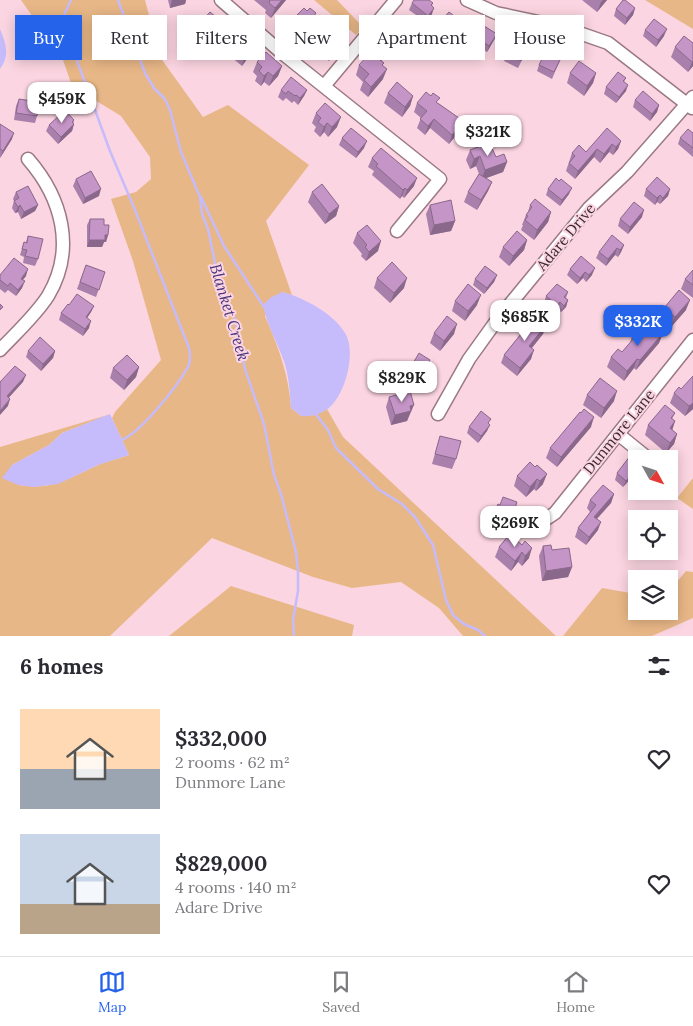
<!DOCTYPE html>
<html lang="en">
<head>
<meta charset="utf-8">
<style>
	:root { --surface:#fff; --page:#f7f7f7; --text:#2b2b33; --muted:#7c7c81; --line:#e1e1e2; --accent:#2563eb }
	body { margin:0; font-family:Lora,serif; background:var(--page); color:var(--text); height:100vh; display:flex; flex-direction:column; font-size:19px; white-space:nowrap }
	* { box-sizing:border-box; margin:0 }
	p { font-size:16px; color:var(--muted) }
	.icon { flex:none; width:28px; height:28px; fill:none; stroke:currentColor; stroke-width:2; stroke-linecap:round; stroke-linejoin:round }
	.map { position:relative; height:636px; overflow:hidden }
	.drawer { display:flex; flex-direction:column; background:var(--surface); flex:1 }
	.drawer>* { flex:none }
	.guide { position:absolute; left:15px; top:15px; width:664px; height:45px; display:flex; gap:10px }
	.needle { width:32px; rotate:130deg }
	.buttons { position:absolute; left:628px; top:450px; display:grid; gap:10px }
	.buttons a { display:grid; place-items:center; width:50px; height:50px; border-radius:0px; background:var(--surface); box-shadow:0 2px 12px #0003; font-size:25px }
	.price { position:absolute; translate:-50% -42px; padding:0 11px; border-radius:10px; background:#fff; color:#222; font-size:16px; line-height:32px; filter:drop-shadow(0 1px 2px #0008) }
	.price::after { content:''; position:absolute; left:50%; top:30px; width:15px; height:11px; margin-left:-8px; background:inherit; clip-path:polygon(0 0,100% 0,50% 100%) }
	.price.current { background:var(--accent); color:#fff }
	ul { padding:0; list-style:none }
	li { display:flex; align-items:center; gap:15px; height:125px; padding:0 20px }
	li span { display:grid; place-items:center; flex:none; width:140px; height:100px; border-radius:0px; color:#555 }
	li>.icon { margin-inline-start:auto }
	span .icon { width:60px; height:60px; fill:#fffc; stroke-width:1 }
	li b { font-size:21px }
	h2 { display:flex; justify-content:space-between; align-items:center; height:60px; padding:0 20px; font-size:21px }
	.pill { padding:0 18px; border-radius:0px; background:var(--surface); box-shadow:0 2px 12px #0003; font-size:18px; line-height:45px }
	.pill.current { background:var(--accent); color:#fff }
	.tab-bar { display:flex; justify-content:space-around; align-items:center; height:70px; border-top:1px solid var(--line); background:var(--surface); font-size:14px; color:var(--muted) }
	.tab-bar a { display:grid; justify-items:center; gap:2px }
	.tab-bar .current { color:var(--accent) }
	.map>svg:first-child { display:block }
	.green { fill:#e8b787 }
	.water { fill:#c6bbfb }
	.lines { fill:none; stroke-linecap:round; stroke-linejoin:round }
	.stream { stroke:#c6bbfb; stroke-width:2.5 }
	.minor-casing { stroke:#9b7983; stroke-width:15 }
	.minor { stroke:#fff; stroke-width:12 }
	.wall { fill:#a980ab }
	.shaded-wall { fill:#8a688b }
	.building { fill:#c595c7; stroke:#8a688b }
	.labels { text-anchor:middle; stroke-width:4; stroke-linejoin:round; paint-order:stroke }
	.street-label { font-size:15px; fill:#382a2e; stroke:#fbd5e1 }
	.water-label { font-size:16px; font-style:italic; fill:#49367f; stroke:#fbd5e1 }
</style>
</head>
<body>
<div class="map">
<svg width="693" height="636" viewBox="0 0 693 636">
	<rect width="100%" height="100%" fill="#fbd5e1"/>
	<path class="green" d="M21,0H145L160,57L203,117L228,105L309,165L266,221L292,295L282,292L265,316C278,346 289,375 291,408L301,416L316,415L327,409L343,437L556,636H463L439,608L401,582L352,588L313,577L212,538L110,636H0V447L111,414L62,433L49,445L12,465L18,485C54,490 65,480 96,466C106,461 118,459 129,455L112,418L115,412L161,360L133,261L111,199L136,192L151,179L150,157L121,116L72,86L63,60Z
		M314,0H337L363,27L356,35Z
		M645,0H693V29Z
		M693,478V509L677,498Z
		M686,571L693,572V618L652,636H563L602,588L636,594V611H669V591Z
		M231,586L354,625L352,636H169Z"/>
	<path class="water" d="M0,29C6,43 10,56 0,69Z
		M282,292C303,297 334,314 345,333C357,352 345,398 326,410C318,415 310,417 301,416L291,408C290,393 289,376 284,361C277,342 267,325 263,305L270,298Z
		M110,414L129,455L98,465L58,484L34,487L18,485L2,478L12,465L49,445L62,433Z"/>
	<g class="lines">
		<path class="stream" d="M71,0L64,15V25L110,151L135,210L189,348C190,354 191,362 188,367C178,385 140,434 121,440
			M118,0L145,73L154,88L165,99L170,110L181,152L200,197L202,214L208,229L217,272L235,319L245,369L264,424L274,475L281,494L296,552L298,572V591L293,620L294,636
			M201,197L224,246L264,307
			M315,413L328,430L336,448L378,489L402,504L415,517L433,545L446,600L453,615L464,624L478,630L485,636"/>
		<g class="minor-casing">
			<path id="minor" d="M221,0L282,53L440,179L397,231
				M467,0L496,13L562,27L608,43L692,108
				M324,86L396,0
				M0,350C16,333 35,316 48,296C76,249 62,198 28,159
				M438,414L469,359L497,320L589,208L627,172L693,97
				M618,434L649,459
				M543,521L555,513L693,340"/>
		</g>
		<use href="#minor" class="minor"/>
	</g>
	<path class="wall" d="M168,0H186L185,4L170,8Z
		M254,0H286L271,18L265,13L266,10Z
		M582,0H607L597,12Z
		M412,3H433L432,6V14L426,22L409,10Z
		M635,8L633,15L625,25L614,16L616,9Z
		M315,17L316,31L306,42L291,28L294,18Z
		M440,22H462L460,29L451,39L438,28Z
		M200,23L223,35L213,46L197,33Z
		M645,30L664,36L656,47L643,36Z
		M497,34L494,40L487,52L474,45L477,38Z
		M684,36L693,66L688,72L671,57L675,47Z
		M228,42L250,55L242,66L225,52Z
		M319,44L337,50L329,61L316,51Z
		M506,54L524,56L518,68L504,61Z
		M384,56L382,61L383,66V79L368,97L360,90L363,82L356,75L359,65L373,58Z
		M560,60L552,79L537,71L539,65Z
		M257,62L282,66L278,76L269,86L264,82L261,86L255,81L257,76L253,72Z
		M570,73H596L593,83L584,96L567,83Z
		M626,78L624,82L626,91L616,103L604,94L606,87Z
		M281,90H307L304,96L298,105L294,101L292,103L286,98L283,101L278,97Z
		M388,93L413,96L410,106L402,117L384,103Z
		M32,95L37,116L35,123L14,120L16,106L19,99L30,101Z
		M635,100L659,105L657,112L650,121L633,107Z
		M417,103H438L459,118L458,123L461,125L457,134L449,144L430,128L425,135L417,128L421,118L414,112Z
		M316,113L337,127L328,137L324,132L320,137L314,131L316,127L312,123Z
		M73,123L74,124L72,131L58,144L46,131L49,125Z
		M0,124L12,139L0,158Z
		M693,133V157L678,144L680,138Z
		M342,138L364,148L356,158L339,145Z
		M621,141L618,149L613,155L609,152L600,163L594,157L575,179L566,171L572,153L586,152Z
		M485,148L496,157L507,162L503,172L486,178L492,182L488,191L477,210L464,202L468,192L479,174L476,166L470,169L466,160L470,150Z
		M372,158L414,186L404,198L402,196L400,199L372,175L374,171L368,167Z
		M76,179L99,196L83,204L73,186Z
		M548,189L569,194L560,206L546,195Z
		M646,189H670L668,196L660,204L657,202L655,205L644,196Z
		M16,192L38,205L35,211L21,219L18,212L15,213L12,208L14,201L13,199Z
		M312,192L339,206L336,216L325,224L308,202Z
		M430,205L455,221L451,231L430,235L426,214Z
		M530,205L551,212L548,222L534,240L521,230L523,225H522L526,215L528,212Z
		M642,217L628,234L618,226L620,219Z
		M90,219L108,235L106,242H104L102,247H87V225Z
		M357,233L378,251L366,261L361,256L362,254L353,243Z
		M28,236L38,259L35,266L23,263L24,257L20,255L24,242H26Z
		M527,240L524,250L509,266L499,257L503,247Z
		M624,245L621,252L618,257L615,255L606,266L596,258L599,252Z
		M581,256L592,275L586,282L583,278L577,284L567,275L570,269Z
		M86,265L105,272L96,297L77,289Z
		M693,270V298L681,289L685,279Z
		M0,275L26,276L23,280L22,288L16,296L8,290L5,293L0,289Z
		M497,275L494,282L484,294L473,285L475,279Z
		M377,278L404,288L390,303L374,288Z
		M568,292L566,298L568,300L566,307L561,312L557,309L555,312L544,303L546,296Z
		M455,301L477,305L465,321L452,311Z
		M69,305L94,306L91,312L87,318L89,328L83,336L59,320L61,313Z
		M664,308L686,310L671,327L660,318Z
		M546,325L543,334L532,348L531,359L517,376L501,363L504,355L520,335L523,327Z
		M434,333L454,334L440,351L430,343Z
		M663,333L659,343L636,370L634,368L624,381L607,367L611,357L622,352L630,343L632,336L639,334Z
		M28,351H55L53,358L41,371L26,357Z
		M139,367L136,377L124,390L110,378L113,368Z
		M427,370L416,389L404,382L408,372Z
		M674,393L693,409L685,416L670,403Z
		M587,395L614,401L601,418L583,405Z
		M389,397L410,415H409L407,421L391,425L386,407Z
		M675,413L672,419L675,421L672,430L677,434L674,444L666,453L645,435L648,425Z
		M489,424L487,431L478,443L467,433L469,427Z
		M591,427L557,467L546,458L550,448Z
		M440,436L456,459L452,469L432,464Z
		M636,462V473L623,487L615,480L617,473Z
		M535,467L543,484L536,491L534,489L526,497L514,486L517,476Z
		M614,494L611,503L597,519L598,530L586,545L575,537L578,528L590,512L587,508L590,500Z
		M517,502L506,534L492,529L494,522L492,521L498,504L500,505Z
		M510,534L529,558L522,566L518,562L511,571L495,557L499,547Z
		M543,546L552,550L572,567L568,577L542,581L539,556Z"/>
	<path class="shaded-wall" d="M172,0H186L185,4L170,8Z
		M282,0H286L271,18L275,8Z
		M603,0H607L597,12L601,2Z
		M434,8L432,14L426,22L428,16Z
		M635,8L633,15L625,25L627,18Z
		M319,21L316,31L306,42L310,32Z
		M462,22L460,29L451,39L454,33Z
		M226,25L223,35L213,46L217,36Z
		M667,29L664,36L656,47L658,40Z
		M497,34L494,40L487,52L489,46Z
		M340,43L337,50L329,61L331,54Z
		M254,45L250,55L242,66L245,56Z
		M693,60V66L688,72L692,62Z
		M282,66L278,76L269,86L273,76Z
		M387,69L383,79L368,97L371,87Z
		M268,72L264,82L261,86L264,76Z
		M596,73L593,83L584,96L587,86Z
		M628,85L626,91L616,103L619,97Z
		M307,90L304,96L298,105L300,98Z
		M413,96L410,106L402,117L405,107Z
		M659,105L657,112L650,121L652,114Z
		M341,117L337,127L328,137L332,127Z
		M434,119L430,128L425,135L428,126Z
		M74,120L72,127L74,124L72,131L58,144L61,137Z
		M327,123L324,132L320,137L324,127Z
		M461,125L457,134L449,144L452,135Z
		M14,133L12,139L0,158L3,151Z
		M367,141L364,148L356,158L358,152Z
		M621,141L618,149L613,155L616,147Z
		M612,144L609,152L600,163L604,154Z
		M597,149L594,157L575,179L578,171Z
		M480,156L476,166L470,169L474,159Z
		M507,162L503,172L481,180L485,170Z
		M417,178L414,186L404,198L407,190Z
		M492,182L488,191L477,210L481,200Z
		M405,188L402,196L400,199L403,190Z
		M572,188L569,194L560,206L562,200Z
		M101,189L99,196L83,204L85,198Z
		M670,189L668,196L660,204L663,198Z
		M660,195L657,202L655,205L657,198Z
		M20,205L18,212L15,213L18,207Z
		M38,205L35,211L21,219L24,212Z
		M339,206L336,216L325,224L329,214Z
		M644,210L642,217L628,234L630,227Z
		M551,212L548,222L534,240L537,230Z
		M455,221L451,231L430,235L434,225Z
		M105,235H108L106,242H104L102,247H87L89,240Z
		M527,240L524,250L509,266L513,256Z
		M381,241L378,251L366,261L369,252Z
		M624,245L621,252L618,257L620,250Z
		M617,248L615,255L606,266L608,259Z
		M595,268L592,275L586,282L589,275Z
		M28,269L26,276L18,285L21,279Z
		M585,272L583,278L577,284L580,278Z
		M497,275L494,282L484,294L487,288Z
		M407,278L404,288L390,303L394,293Z
		M25,281L22,288L16,296L18,290Z
		M481,295L477,305L465,321L468,311Z
		M568,300L566,307L561,312L564,306Z
		M690,300L686,310L671,327L675,317Z
		M560,302L557,309L555,312L557,305Z
		M94,306L91,312L83,324L86,317Z
		M91,321L89,328L83,336L85,329Z
		M457,324L454,334L440,351L444,341Z
		M546,325L543,334L526,355L529,346Z
		M663,333L659,343L636,370L640,360Z
		M534,350L531,359L517,376L520,368Z
		M55,351L53,358L41,371L43,364Z
		M637,359L634,368L624,381L627,371Z
		M430,360L427,370L416,389L420,379Z
		M139,367L136,377L124,390L127,380Z
		M26,375L23,382L4,403L7,396Z
		M617,391L614,401L601,418L604,408Z
		M10,399L8,406L0,415V411Z
		M693,403V409L685,416L689,406Z
		M414,405L407,421L391,425L395,415L410,406Z
		M594,417L591,427L557,467L561,457Z
		M675,421L672,431L670,428Z
		M490,425L487,431L478,443L481,436Z
		M677,434L674,444L666,453L670,443Z
		M636,469V473L623,487L626,481Z
		M547,474L543,484L536,491L540,481Z
		M537,479L534,489L526,497L530,487Z
		M614,494L611,503L591,525L594,517Z
		M601,522L598,530L586,545L589,537Z
		M532,548L529,558L522,566L525,556Z
		M522,552L518,562L511,571L515,561Z
		M572,567L568,577L542,581L546,571Z"/>
	<path class="building" d="M270,0H282L275,8L269,3Z
		M414,0H429L433,3L431,5L434,8L428,16L412,3Z
		M623,0H625L635,8L627,18L616,9Z
		M304,8L307,11L310,8L316,13L314,16L319,21L310,32L294,18Z
		M210,12L226,25L217,36L200,23Z
		M449,12L462,22L454,33L440,22Z
		M654,19L667,29L658,40L645,30Z
		M484,26L497,34L489,46L477,38Z
		M237,32L254,45L245,56L228,42Z
		M327,34L340,43L331,54L319,44Z
		M684,36L693,43V60L692,62L675,47Z
		M513,42L527,49L521,61L506,54Z
		M379,51L384,56L380,60L384,63L382,65L387,69L371,87L364,80L369,74L359,65L369,54L373,58Z
		M266,52L282,66L273,76L268,72L264,76L259,71L262,67L257,62Z
		M545,53L560,60L554,72L539,65Z
		M579,61L596,73L587,86L570,73Z
		M618,72L626,78L623,81L628,85L619,97L606,87Z
		M291,77L307,90L300,98L296,95L295,96L288,91L286,94L281,90Z
		M397,82L413,96L405,107L388,93Z
		M643,91L659,105L652,114L635,100Z
		M426,92L431,96L433,93L440,98L436,102L459,118L456,122L461,125L452,135L434,119L428,126L420,119L427,111L417,103Z
		M32,95L40,97L37,116L16,113L19,99L32,101Z
		M325,103L341,117L332,127L327,123L324,127L318,122L321,118L316,113Z
		M65,110L74,120L72,122L74,124L61,137L49,125Z
		M0,124L14,133L3,151L0,149Z
		M351,128L367,141L358,152L342,138Z
		M607,128L621,141L616,147L612,144L604,154L597,149L578,171L569,163L575,156L572,153L579,145L586,152Z
		M688,129L693,133V148L680,138Z
		M483,145L485,148L491,146L496,157L504,154L507,162L485,170L480,156L474,159L470,150Z
		M381,148L417,178L407,190L405,188L403,190L376,166L378,164L372,158Z
		M91,171L101,189L85,198L76,179Z
		M479,174L492,182L481,200L468,192Z
		M657,177L670,189L663,198L660,195L657,198L646,189Z
		M556,178L559,181L561,179L572,188L562,200L548,189Z
		M322,184L339,206L329,214L312,192Z
		M28,186L38,205L24,212L20,205L18,207L14,201L19,198L16,192Z
		M535,199L551,212L537,230L525,220L528,216L526,215L532,207L530,205Z
		M451,200L455,221L434,225L430,205Z
		M634,202L644,210L630,227L620,219Z
		M90,219H104V225H109L108,235H105V240H89Z
		M367,225L381,241L369,252L365,247L367,245L357,233Z
		M517,231L527,240L513,256L503,247Z
		M612,235L624,245L620,250L617,248L608,259L599,252Z
		M28,236L43,239L38,259L25,256L27,250L22,249L24,242L27,243Z
		M581,256L595,268L589,275L585,272L580,278L570,269Z
		M14,258L28,269L21,279L25,281L18,290L10,283L8,286L0,280V275Z
		M392,262L407,278L394,293L377,278Z
		M86,265L105,272L99,290L80,282Z
		M485,266L497,275L487,288L475,279Z
		M693,270V285L685,279Z
		M468,284L481,295L468,311L455,301Z
		M557,284L568,292L564,297L568,300L564,306L560,302L557,305L546,296Z
		M679,290L690,300L675,317L664,308Z
		M77,294L94,306L86,317L91,321L85,329L61,313L68,304L69,305Z
		M0,304L3,307L0,310Z
		M533,314L546,325L529,346L534,350L520,368L504,355L525,329L523,327Z
		M447,316L457,324L444,341L434,333Z
		M650,322L663,333L640,360L637,359L627,371L611,357L618,349L622,352L634,338L632,336L636,331L639,334Z
		M40,337L55,351L43,364L28,351Z
		M419,353L430,360L420,379L408,372Z
		M127,355L139,367L127,380L113,368Z
		M15,366L26,375L7,396L10,399L0,411V382Z
		M693,376V403L689,406L674,393L679,387L681,389Z
		M600,378L617,391L604,408L587,395Z
		M410,391L414,405L410,406L411,411L395,415L389,397Z
		M665,405L675,413L671,418L675,421L670,428L677,434L670,443L648,425Z
		M584,409L594,417L561,457L550,448L580,412L581,413Z
		M481,411L491,419L488,423L490,425L481,436L469,427Z
		M440,436L461,441L456,459L435,454Z
		M630,456L636,462V469L626,481L617,473Z
		M530,462L535,467L537,465L547,474L540,481L537,479L530,487L517,476Z
		M603,485L614,494L594,517L601,522L589,537L578,528L596,505L590,500Z
		M503,497L517,502L510,524L495,519L498,512L495,511L498,504L500,505Z
		M510,534L522,545L525,541L532,548L525,556L522,552L515,561L499,547Z
		M551,545L552,550L569,548L572,567L546,571L543,546Z"/>
	<g class="labels">
		<g class="street-label">
			<text transform="translate(566 237) rotate(-50)" y="5">Adare Drive</text>
			<text transform="translate(619 432) rotate(-51)" y="5">Dunmore Lane</text>
		</g>
		<g class="water-label">
			<text transform="translate(230 312) rotate(73)" y="6">Blanket Creek</text>
		</g>
	</g>
</svg>
<div class="buttons">
<a><svg class="needle" viewBox="-14 -14 28 28"><path d="M0-13l5 13h-10z" fill="#e53935"/><path d="M0 13l5-13h-10z" fill="#7c7c81"/></svg></a>
<a><svg class="icon" aria-label="locate" viewBox="0 0 24 24"><circle cx="12" cy="12" r="6"/><path d="M12 2v4M12 18v4M2 12h4M18 12h4"/></svg></a>
<a><svg class="icon" aria-label="layers" viewBox="0 0 24 24"><path d="M12 4l9 5-9 5-9-5zM3 14l9 5 9-5"/></svg></a>
</div>
<b class="price" style="left:62px;top:124px">$459K</b>
<b class="price" style="left:488px;top:157px">$321K</b>
<b class="price" style="left:525px;top:342px">$685K</b>
<b class="price current" style="left:638px;top:347px">$332K</b>
<b class="price" style="left:402px;top:403px">$829K</b>
<b class="price" style="left:515px;top:548px">$269K</b>
<div class="guide">
<a class="pill current">Buy</a>
<a class="pill">Rent</a>
<a class="pill">Filters</a>
<a class="pill">New</a>
<a class="pill">Apartment</a>
<a class="pill">House</a>
</div>
</div>
<section class="drawer">
<h2>6 homes<svg class="icon" aria-label="filters" viewBox="0 0 24 24"><path d="M4 7h16M4 17h16"/><circle cx="9" cy="7" r="2"/><circle cx="15" cy="17" r="2"/></svg></h2>
<ul>
<li><span style="background:linear-gradient(#ffd9b3 60%,#9aa5b1 0)"><svg class="icon" aria-label="home" viewBox="0 0 24 24"><path d="M3 11l9-7 9 7M6 9v11h12V9"/></svg></span><div><b>$332,000</b><p>2 rooms · 62 m²</p><p>Dunmore Lane</p></div><svg class="icon" aria-label="heart" viewBox="0 0 24 24"><path d="M12 20l-8-8c-3-5 5-10 8-4 3-6 11-1 8 4z"/></svg></li>
<li><span style="background:linear-gradient(#c9d6e8 70%,#b9a48a 0)"><svg class="icon" aria-label="home" viewBox="0 0 24 24"><path d="M3 11l9-7 9 7M6 9v11h12V9"/></svg></span><div><b>$829,000</b><p>4 rooms · 140 m²</p><p>Adare Drive</p></div><svg class="icon" aria-label="heart" viewBox="0 0 24 24"><path d="M12 20l-8-8c-3-5 5-10 8-4 3-6 11-1 8 4z"/></svg></li>
</ul>
</section>
<nav class="tab-bar">
<a class="current"><svg class="icon" aria-label="map" viewBox="0 0 24 24"><path d="M3 6l6-2 6 2 6-2v14l-6 2-6-2-6 2zM9 4v14M15 6v14"/></svg>Map</a>
<a><svg class="icon" aria-label="saved" viewBox="0 0 24 24"><path d="M7 4h10v16l-5-4-5 4z"/></svg>Saved</a>
<a><svg class="icon" aria-label="home" viewBox="0 0 24 24"><path d="M3 11l9-7 9 7M6 9v11h12V9"/></svg>Home</a>
</nav>
</body>
</html>
